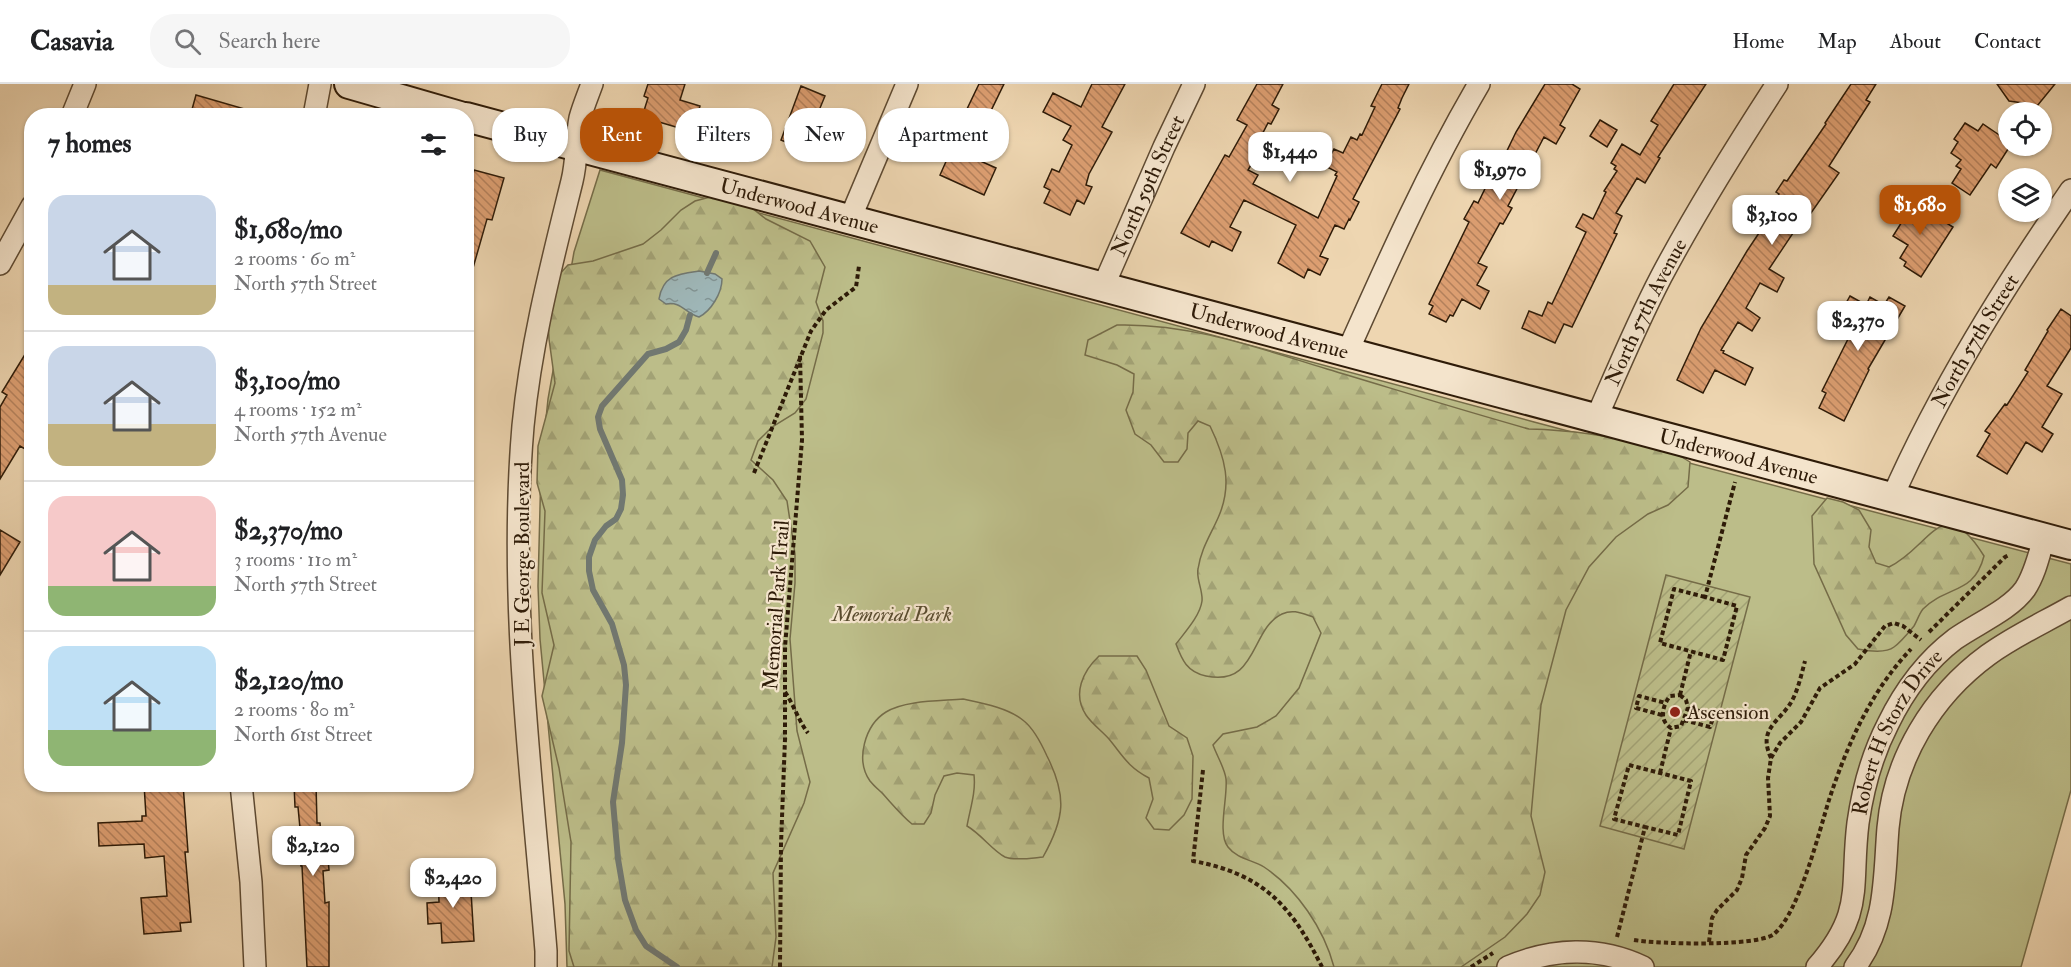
<!DOCTYPE html>
<html lang="en">
<head>
<meta charset="utf-8">
<style>
	:root { --surface:#fff; --page:#f6f6f6; --text:#202124; --muted:#757577; --line:#e0e0e0; --accent:#b45309 }
	body { margin:0; font-family:"IM FELL Double Pica",serif; background:var(--page); color:var(--text); height:100vh; display:flex; flex-direction:column; font-size:22px; white-space:nowrap }
	* { box-sizing:border-box; margin:0 }
	p { font-size:20px; color:var(--muted) }
	.icon { flex:none; width:33px; height:33px; fill:none; stroke:currentColor; stroke-width:2; stroke-linecap:round; stroke-linejoin:round }
	.map { position:relative; flex:1; overflow:hidden }
	.sheet { position:absolute; left:24px; top:24px; width:450px; height:684px; display:flex; flex-direction:column; background:var(--surface); border-radius:24px; box-shadow:0 2px 4px #0004 }
	.sheet>* { flex:none }
	.hud { position:absolute; left:492px; top:24px; width:570px; height:54px; display:flex; gap:12px }
	.controls { position:absolute; left:1998px; top:18px; display:grid; gap:12px }
	.controls a { display:grid; place-items:center; width:54px; height:54px; border-radius:50%; background:var(--surface); box-shadow:0 2px 4px #0004; font-size:30px }
	.price { position:absolute; translate:-50% -51px; padding:0 14px; border-radius:12px; background:#fff; color:#222; font-size:20px; line-height:39px; filter:drop-shadow(0 2px 3px #0008) }
	.price::after { content:''; position:absolute; left:50%; top:36px; width:18px; height:14px; margin-left:-9px; background:inherit; clip-path:polygon(0 0,100% 0,50% 100%) }
	.price.selected { background:var(--accent); color:#fff }
	ul { padding:0; list-style:none }
	li { display:flex; align-items:center; gap:18px; height:150px; padding:0 24px }
	li+li { border-top:2px solid var(--line) }
	li span { display:grid; place-items:center; flex:none; width:168px; height:120px; border-radius:18px; color:#555 }
	li>.icon { margin-inline-start:auto }
	span .icon { width:72px; height:72px; fill:#fffc; stroke-width:1 }
	li b { font-size:26px }
	h2 { display:flex; justify-content:space-between; align-items:center; height:72px; padding:0 24px; font-size:26px }
	.chip { padding:0 21px; border-radius:24px; background:var(--surface); box-shadow:0 2px 4px #0004; font-size:21px; line-height:54px }
	.chip.selected { background:var(--accent); color:#fff }
	header { display:flex; align-items:center; gap:36px; box-sizing:border-box; height:84px; padding:0 30px; background:var(--surface); border-bottom:2px solid var(--line) }
	header strong { font-size:28px }
	nav { display:flex; gap:33px; margin-inline-start:auto; font-size:21px }
	.search { width:420px; height:54px; background:var(--page); display:flex; align-items:center; gap:15px; box-sizing:border-box; padding:0 21px; border-radius:24px; color:var(--muted); font-size:22px }
	.map>svg:first-child { display:block }
	.green { fill:#bcbd89; stroke:#756c48; stroke-width:1.5 }
	.forest { fill:url(#forest-firs); stroke:#756c48; stroke-width:1.5 }
	.garden { fill:url(#garden-furrows); stroke:#756c48; stroke-width:1.5 }
	.water { fill:url(#water-ripples); stroke:#717871; stroke-width:1.5 }
	.lines { fill:none; stroke-linecap:round; stroke-linejoin:round }
	.stream { stroke:#717871; stroke-width:6 }
	.building { fill:url(#building-back-hatch); stroke:#2e1b08; stroke-width:1.5 }
	.street-casing { stroke:#5e4a32; stroke-width:24 }
	.secondary-casing { stroke:#2e1b08; stroke-width:32 }
	.path { stroke:#2e1b08; stroke-width:4; stroke-dasharray:4.5 3; stroke-linecap:butt }
	.street { stroke:#f4e4cc; stroke-width:21 }
	.secondary { stroke:#f4e4cc; stroke-width:28 }
	.poi-dot { fill:#8f2418; stroke:#f4e4cc; stroke-width:2 }
	.labels { text-anchor:middle; stroke-width:4.5; stroke-linejoin:round; paint-order:stroke }
	.street-label { font-size:21px; fill:#2e1b08; stroke:#f4e4cc }
	.park-label { font-size:21px; font-style:italic; fill:#594c2f; stroke:#f4e4cc }
	.poi-label { font-size:21px; fill:#2e1b08; stroke:#f4e4cc; text-anchor:start }
</style>
</head>
<body>
<header>
<strong>Casavia</strong>
<div class="search"><svg class="icon" aria-label="search" viewBox="0 0 24 24"><circle cx="10" cy="10" r="6"/><path d="M15 15l6 6"/></svg>Search here</div>
<nav><a>Home</a><a>Map</a><a>About</a><a>Contact</a></nav>
</header>
<div class="map">
<svg width="2071" height="883" viewBox="0 0 2071 883">
	<defs>
		<pattern id="forest-firs" width="22" height="20" patternUnits="userSpaceOnUse" patternTransform="scale(1.5)"><rect width="22" height="20" fill="#bcbd89"/><path d="M5 1l3.5 6h-7zM16 11l3.5 6h-7z" fill="#a2a275"/></pattern>
		<pattern id="garden-furrows" width="10" height="10" patternUnits="userSpaceOnUse" patternTransform="scale(1.5)"><rect width="10" height="10" fill="#bcbd89"/><path d="M-1 1l2-2M0 10L10 0M9 11l2-2" fill="none" stroke="#a2a275"/></pattern>
		<pattern id="water-ripples" width="26" height="14" patternUnits="userSpaceOnUse" patternTransform="scale(1.5)"><rect width="26" height="14" fill="#9eb6b7"/><path d="M2 4q2-2 4 0t4 0M15 11q2-2 4 0t4 0" fill="none" stroke="#819393"/></pattern>
		<pattern id="building-back-hatch" width="6" height="6" patternUnits="userSpaceOnUse" patternTransform="scale(1.5)"><rect width="6" height="6" fill="#dd9f72"/><path d="M-1 5l2 2M0 0l6 6M5-1l2 2" fill="none" stroke="#b4815c"/></pattern>
	</defs>
	<rect width="100%" height="100%" fill="#eed6b1"/>
	<filter id="stains"><feTurbulence type="fractalNoise" baseFrequency=".00333" numOctaves="4"/><feColorMatrix values="0 0 0 0 .2 0 0 0 0 .09 0 0 0 0 .02 0 0 0 .5 -.17"/></filter>
	<radialGradient id="worn" r=".72"><stop offset=".6" stop-color="#630" stop-opacity="0"/><stop offset="1" stop-color="#630" stop-opacity=".3"/></radialGradient>
	<path class="green" d="M600,86L1534,338L2071,480V706L2021,883H567L565,820L540,555L538,502L541,384L548,315L574,168Z"/>
	<path class="forest" d="M714,112L748,121L766,135L810,157L825,183L816,218L823,237V249L806,315L795,329L772,343L758,357L751,376L773,396L787,417L795,470V499L790,555L797,647L810,698L804,719L773,789L776,853L772,883H574L569,867L571,758L559,684L542,612L554,561L542,509L545,427L537,399L538,362L555,299L549,255L548,235L556,194L568,181L593,177L643,160L661,146L681,126L695,117Z
		M1117,241C1190,239 1258,264 1327,285C1394,305 1461,326 1529,345C1570,346 1608,351 1648,362C1663,366 1677,369 1690,378L1688,403L1668,421L1648,430L1616,453L1589,483L1566,526L1541,621L1531,732L1545,788L1540,811L1527,830L1505,853L1461,883H1334C1324,845 1297,805 1264,783C1253,776 1237,775 1228,763C1217,749 1228,713 1226,695C1225,685 1217,672 1213,661L1223,650L1257,643L1276,632L1299,604L1321,549L1313,533C1301,529 1293,525 1282,530C1250,545 1258,603 1206,592C1187,588 1182,576 1176,560C1185,548 1200,532 1202,517C1203,506 1196,495 1198,485C1201,465 1210,452 1218,434C1233,401 1225,373 1210,342L1198,337L1188,349L1187,365L1178,378H1164L1151,361L1135,350L1126,326L1133,308L1134,290L1117,281L1085,271L1088,256Z
		M1827,414L1843,418L1859,426L1871,446L1869,463L1876,479L1889,483C1931,463 1942,405 1984,472C1974,511 1947,501 1923,525C1919,530 1917,537 1914,542C1909,548 1901,558 1894,563C1885,570 1868,567 1858,565L1846,551L1814,480L1812,432Z
		M1099,572H1137L1146,586L1169,642L1187,654L1193,672L1192,715L1184,731L1169,746L1154,745L1146,734L1153,715L1149,694C1128,683 1123,672 1109,655C1102,647 1092,640 1086,631C1072,610 1083,587 1099,572Z
		M963,615C982,619 1009,624 1024,637C1034,645 1042,661 1047,672C1067,712 1065,734 1043,773C1032,774 1014,777 1005,773C993,767 981,750 967,742C970,725 976,708 974,691L957,689L944,692L935,711L931,729L924,740H912C901,731 893,721 883,710C879,706 874,702 870,697C855,676 865,641 886,628C905,616 941,617 963,615Z"/>
	<path class="garden" d="M1666,491L1750,513L1684,765L1600,742Z"/>
	<path class="water" d="M699,187L715,190L722,195C722,209 711,227 699,233C685,229 681,217 666,220L659,215C663,191 678,190 699,187Z"/>
	<g class="lines">
		<path class="stream" d="M707,189L716,169
			M677,883L646,862L636,846L625,816L618,775L613,718L622,659L626,601L624,581L612,540L593,506L589,487V473L595,456L606,442L616,435L621,425L623,411L622,396L600,345L598,333L602,322L648,270L666,265L679,258L686,246L690,231"/>
	</g>
	<path class="building" d="M648,0H685L680,16L700,22L693,48L642,33L648,14L644,12Z
		M979,0H1004L969,72L996,84L984,111L940,91L956,55L953,54Z
		M1092,0H1125L1102,43L1112,48L1089,90L1086,101L1092,103L1084,120L1077,116L1070,131L1044,119L1050,106L1044,103L1052,85L1059,88L1072,61L1063,56L1071,42L1043,28L1053,9L1081,23Z
		M1257,0H1283L1272,21L1279,25L1271,40L1268,39L1250,74L1254,76L1248,86L1258,91L1253,100L1318,134L1337,92L1335,91L1337,88L1325,82L1334,65L1343,69L1351,53L1357,56L1360,50L1362,51L1375,23L1371,22L1382,0H1409L1402,14L1398,24L1400,25L1353,115L1359,118L1350,136L1349,135L1344,145L1335,141L1320,172L1328,175L1320,191L1308,185L1304,194L1278,179L1296,141L1244,116L1230,143L1241,148L1232,167L1212,157L1209,163L1181,149L1225,71L1229,73L1247,41L1237,36Z
		M1545,0H1572L1580,5L1560,41L1565,44L1556,60L1544,53L1508,122L1512,124L1503,140L1500,139L1478,179L1487,183L1477,201L1489,207L1480,225L1462,215L1453,232L1450,231L1446,238L1429,230L1433,222L1429,220L1469,138L1464,135L1474,117L1478,119L1498,78L1501,79L1516,48Z
		M1674,0H1706L1658,73L1660,74L1645,99L1637,94L1616,129L1622,132L1614,149L1617,150L1572,243L1564,240L1555,259L1522,244L1529,227L1542,232L1548,218L1552,220L1586,148L1576,143L1583,130L1593,135L1606,108L1604,107L1617,87L1614,85L1616,82L1611,79L1622,60L1640,71L1658,41L1651,37Z
		M1851,0H1876L1866,16L1870,18L1829,82L1839,89L1804,139L1801,137L1769,185L1784,194L1777,208L1760,199L1746,224L1760,234L1752,247L1738,238L1721,266L1724,267L1723,269L1753,284L1745,301L1715,286L1703,309L1677,296L1701,244L1747,167L1777,122L1773,120L1779,110L1776,108L1784,96L1787,97L1826,40L1825,39Z
		M1997,0H2055L2033,27L2023,19L2009,17Z
		M801,2L825,12L803,65L781,56Z
		M196,11L248,26L247,32H201L191,29Z
		M1600,36L1617,46L1607,63L1590,52Z
		M1965,39L1978,47L1983,40L2008,57L2006,62H2010L1996,84L1991,80L1970,111L1952,99L1961,85L1956,82L1961,76L1951,69L1958,58L1954,55Z
		M474,86L504,94L492,136L487,135L471,191L466,190V114Z
		M1906,114L1953,143L1921,193L1904,182L1906,178L1900,174L1908,161L1893,152L1905,133L1897,128Z
		M1850,212L1866,221L1870,213L1884,221L1889,213L1905,222L1868,285L1869,286L1844,337L1819,324L1826,309L1822,307L1851,249L1848,247L1854,237L1840,230Z
		M2061,225L2071,232V264L2047,302L2062,310L2042,343L2053,350L2042,368L2026,358L2007,390L1977,372L1990,350L1985,347L2005,320L2007,321L2028,288L2025,286L2048,247L2047,246Z
		M32,259V369L20,362L0,395V323L7,311L2,308Z
		M0,446L20,458L0,491Z
		M144,700H183L188,768H185L191,838L180,839L181,847L144,850L141,814L167,812L164,772L145,774L144,760L99,762L98,739L142,737V732H146Z
		M294,700H316L317,739H320L321,753H326L329,786L323,787L325,819L329,818V883H307L302,782H301L298,755H301L298,723H295Z
		M470,791L474,857L442,859L441,839L428,840L427,819L439,818L438,793Z"/>
	<g class="lines">
		<g class="street-casing">
			<g id="street">
				<path d="M72,32L85,0"/>
				<path d="M314,32L320,0"/>
				<path d="M850,135L907,0"/>
				<path d="M0,180L32,122"/>
				<path id="s1" d="M1103,203L1164,63L1194,0"/>
				<path d="M1347,269C1388,177 1428,87 1479,0"/>
				<path id="s2" d="M1596,335C1617,287 1637,239 1661,193C1696,127 1736,63 1777,0"/>
				<path id="s3" d="M1892,414C1940,305 2004,203 2071,106"/>
				<path d="M241,700L251,798L255,883"/>
				<path d="M546,883V867C532,692 508,517 523,342C531,258 552,178 572,97C577,77 576,55 580,34C583,23 588,11 592,0"/>
				<path d="M1508,883C1552,864 1599,862 1643,883"/>
				<path id="s4" d="M1817,883C1865,828 1850,804 1858,739C1863,704 1872,671 1888,640C1904,607 1926,577 1955,555C1976,540 2010,526 2025,505C2035,490 2039,471 2044,454"/>
				<path d="M1855,883C1887,841 1884,793 1888,744C1894,675 1932,612 1988,571C2014,552 2043,539 2071,523"/>
			</g>
		</g>
		<g class="secondary-casing">
			<g id="secondary">
				<path d="M349,0L460,32"/>
				<path id="s5" d="M466,33L2071,461"/>
			</g>
		</g>
		<path class="path" d="M754,389L811,247L826,226L856,203L859,182
			M1705,513L1674,505L1660,559L1723,576L1737,522L1705,513L1735,398
			M1929,548L2005,473L2009,471
			M785,608C794,621 798,636 808,649
			M1680,611L1686,616L1688,624L1681,642L1671,644C1659,637 1662,622 1670,612Z
			M1680,611L1691,567
			M1662,631L1636,624L1639,612L1666,619
			M1684,636L1710,643L1714,631L1688,624
			M1771,674C1759,648 1774,641 1788,623C1797,611 1801,592 1805,577
			M1203,686L1193,777C1263,790 1291,821 1322,883
			M1660,689L1671,644
			M1617,853L1645,743L1678,751L1691,697L1629,681L1614,735L1645,743
			M1634,856C1658,860 1757,863 1774,850C1799,829 1819,748 1829,716C1847,661 1871,607 1911,565
			M1709,858L1712,834L1717,826L1737,806L1742,794L1746,771L1765,744L1770,732L1768,694L1771,674L1780,659L1801,638L1820,604L1855,580L1885,542L1894,539L1903,542L1921,556
			M780,883L781,760L785,655V563L802,356L800,271
			M1471,883L1493,869"/>
		<use href="#street" class="street"/>
		<use href="#secondary" class="secondary"/>
	</g>
	<circle class="poi-dot" cx="1675" cy="628" r="6"/>
	<g class="labels">
		<g class="street-label">
			<text dy="7" stroke="none"><textPath href="#s1" startOffset="111">North 59th Street</textPath></text>
			<text dy="7" stroke="none"><textPath href="#s5" startOffset="345">Underwood Avenue</textPath></text>
			<text dy="7" stroke="none"><textPath href="#s2" startOffset="118">North 57th Avenue</textPath></text>
			<text dy="7" stroke="none"><textPath href="#s5" startOffset="831">Underwood Avenue</textPath></text>
			<text dy="7" stroke="none"><textPath href="#s3" startOffset="178">North 57th Street</textPath></text>
			<text dy="7" stroke="none"><textPath href="#s5" startOffset="1317">Underwood Avenue</textPath></text>
			<text transform="translate(522 470) rotate(-90)" y="7">J E George Boulevard</text>
			<text transform="translate(776 521) rotate(-86)" y="7">Memorial Park Trail</text>
			<text dy="7" stroke="none"><textPath href="#s4" startOffset="254">Robert H Storz Drive</textPath></text>
		</g>
		<g class="park-label">
			<text x="892" y="537">Memorial Park</text>
		</g>
		<g class="poi-label">
			<text x="1687" y="635">Ascension</text>
		</g>
	</g>
	<rect width="100%" height="100%" filter="url(#stains)"/>
	<rect width="100%" height="100%" fill="url(#worn)"/>
</svg>
<div class="controls">
<a><svg class="icon" aria-label="locate" viewBox="0 0 24 24"><circle cx="12" cy="12" r="6"/><path d="M12 2v4M12 18v4M2 12h4M18 12h4"/></svg></a>
<a><svg class="icon" aria-label="layers" viewBox="0 0 24 24"><path d="M12 4l9 5-9 5-9-5zM3 14l9 5 9-5"/></svg></a>
</div>
<b class="price" style="left:1290px;top:99px">$1,440</b>
<b class="price" style="left:1500px;top:117px">$1,970</b>
<b class="price selected" style="left:1920px;top:152px">$1,680</b>
<b class="price" style="left:1772px;top:162px">$3,100</b>
<b class="price" style="left:1858px;top:268px">$2,370</b>
<b class="price" style="left:313px;top:793px">$2,120</b>
<b class="price" style="left:453px;top:825px">$2,420</b>
<div class="hud">
<a class="chip">Buy</a>
<a class="chip selected">Rent</a>
<a class="chip">Filters</a>
<a class="chip">New</a>
<a class="chip">Apartment</a>
</div>
<section class="sheet">
<h2>7 homes<svg class="icon" aria-label="filters" viewBox="0 0 24 24"><path d="M4 7h16M4 17h16"/><circle cx="9" cy="7" r="2"/><circle cx="15" cy="17" r="2"/></svg></h2>
<ul>
<li><span style="background:linear-gradient(#c9d6e8 75%,#c2b280 0)"><svg class="icon" aria-label="home" viewBox="0 0 24 24"><path d="M3 11l9-7 9 7M6 9v11h12V9"/></svg></span><div><b>$1,680/mo</b><p>2 rooms · 60 m²</p><p>North 57th Street</p></div></li>
<li><span style="background:linear-gradient(#c9d6e8 65%,#c2b280 0)"><svg class="icon" aria-label="home" viewBox="0 0 24 24"><path d="M3 11l9-7 9 7M6 9v11h12V9"/></svg></span><div><b>$3,100/mo</b><p>4 rooms · 152 m²</p><p>North 57th Avenue</p></div></li>
<li><span style="background:linear-gradient(#f6c9c9 75%,#8fb573 0)"><svg class="icon" aria-label="home" viewBox="0 0 24 24"><path d="M3 11l9-7 9 7M6 9v11h12V9"/></svg></span><div><b>$2,370/mo</b><p>3 rooms · 110 m²</p><p>North 57th Street</p></div></li>
<li><span style="background:linear-gradient(#bfe0f5 70%,#8fb573 0)"><svg class="icon" aria-label="home" viewBox="0 0 24 24"><path d="M3 11l9-7 9 7M6 9v11h12V9"/></svg></span><div><b>$2,120/mo</b><p>2 rooms · 80 m²</p><p>North 61st Street</p></div></li>
</ul>
</section>
</div>
</body>
</html>
